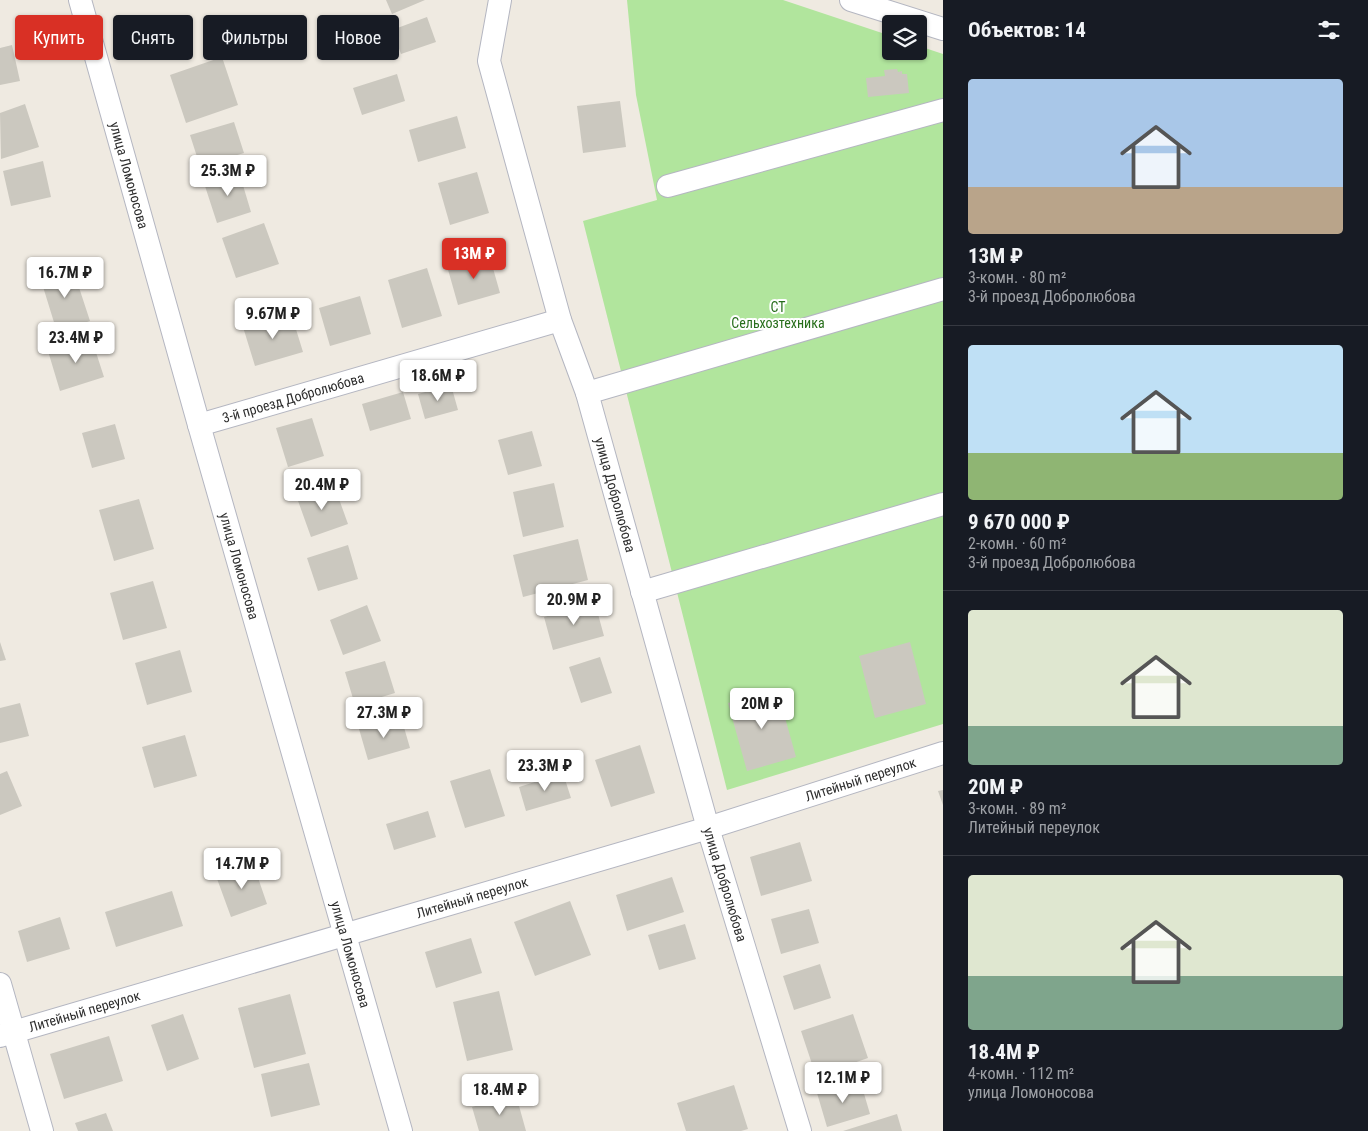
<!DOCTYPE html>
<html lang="ru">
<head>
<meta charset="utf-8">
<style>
	:root { --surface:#171b24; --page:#242831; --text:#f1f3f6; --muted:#9ea1a6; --line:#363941; --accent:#d93025 }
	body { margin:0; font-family:"Roboto Condensed",sans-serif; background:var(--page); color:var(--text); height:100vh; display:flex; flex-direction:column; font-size:19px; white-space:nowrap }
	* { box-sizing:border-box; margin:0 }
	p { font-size:16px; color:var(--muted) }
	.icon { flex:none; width:28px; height:28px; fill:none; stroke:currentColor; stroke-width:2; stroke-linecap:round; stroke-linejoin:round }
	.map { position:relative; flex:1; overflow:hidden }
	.sheet { display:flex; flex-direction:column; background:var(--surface); width:425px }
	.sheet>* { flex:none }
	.guide { position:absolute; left:15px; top:15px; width:475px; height:45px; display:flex; gap:10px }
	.controls { position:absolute; left:882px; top:15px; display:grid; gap:10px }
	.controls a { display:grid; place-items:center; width:45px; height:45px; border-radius:5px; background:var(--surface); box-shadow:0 1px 4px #0004; font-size:25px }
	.price { position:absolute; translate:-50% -42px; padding:0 11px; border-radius:5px; background:#fff; color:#222; font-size:16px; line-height:32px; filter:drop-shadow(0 1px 2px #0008) }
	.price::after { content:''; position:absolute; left:50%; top:30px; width:15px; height:11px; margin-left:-8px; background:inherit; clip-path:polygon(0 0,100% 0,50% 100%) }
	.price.on { background:var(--accent); color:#fff }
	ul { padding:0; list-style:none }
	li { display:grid; align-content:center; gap:10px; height:265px; padding:0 25px }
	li+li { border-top:1px solid var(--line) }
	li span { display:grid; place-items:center; height:155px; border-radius:5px; color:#555 }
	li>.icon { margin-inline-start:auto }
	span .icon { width:90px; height:90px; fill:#fffc; stroke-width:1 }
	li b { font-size:21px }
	h2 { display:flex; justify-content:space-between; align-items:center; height:60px; padding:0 25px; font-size:21px }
	.tag { padding:0 18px; border-radius:5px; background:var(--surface); box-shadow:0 1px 4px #0004; font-size:18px; line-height:45px }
	.tag.on { background:var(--accent); color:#fff }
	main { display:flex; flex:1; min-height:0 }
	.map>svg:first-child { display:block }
	.green { fill:#b1e59d }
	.building { fill:#cbc8bf }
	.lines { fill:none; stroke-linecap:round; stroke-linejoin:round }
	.minor-casing { stroke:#b4b6c1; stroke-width:24 }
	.minor { stroke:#fff; stroke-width:22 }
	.labels { text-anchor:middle; stroke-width:4; stroke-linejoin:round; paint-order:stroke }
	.street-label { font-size:14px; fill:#2e2e2e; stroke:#fff }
	.park-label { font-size:14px; fill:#276e1b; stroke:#fff }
</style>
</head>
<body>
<main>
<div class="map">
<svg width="943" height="1131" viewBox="0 0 943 1131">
	<rect width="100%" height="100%" fill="#efeae1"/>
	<path class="green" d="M627,0H783L891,36V51H919V46L943,54V724L727,790L583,221L657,200L636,95Z"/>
	<path class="building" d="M386,0H425L392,14Z
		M427,17L436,42L401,54L392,30Z
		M12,45L20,81L0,85V48Z
		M222,57L238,105L186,123L170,75Z
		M897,69L898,72L902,71V74H907L909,93L868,97L866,78L885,76L884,70Z
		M397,74L405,101L362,115L353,88Z
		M620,101L626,147L583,153L577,106Z
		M25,104L39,147L1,159L0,113Z
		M457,116L466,148L418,162L409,130Z
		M234,122L244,153L200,166L190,135Z
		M43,161L51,197L11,206L3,171Z
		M239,172L251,212L217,223L204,183Z
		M477,172L489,213L450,225L438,183Z
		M264,223L279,264L236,278L222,238Z
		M489,254L500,293L458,305L447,266Z
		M72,266L90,321L57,332L40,277Z
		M427,268L442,316L402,328L388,280Z
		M360,296L371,334L330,346L319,308Z
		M291,313L303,352L255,366L243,327Z
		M91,337L104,377L60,391L48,351Z
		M451,385L458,410L425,419L418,394Z
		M403,392L411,419L370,431L362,404Z
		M312,418L324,456L288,467L276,428Z
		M115,424L125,459L92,468L82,433Z
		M532,431L542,466L508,475L498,440Z
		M554,483L564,527L523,537L513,492Z
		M334,485L348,524L311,537L297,498Z
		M139,499L154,549L114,561L99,510Z
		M578,539L588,580L523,597L513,555Z
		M348,545L358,579L318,591L307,558Z
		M153,581L167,628L123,640L110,593Z
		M595,603L604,636L553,650L544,617Z
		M367,605L381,641L343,655L330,620Z
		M0,642L6,660L0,661Z
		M910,642L926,704L875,718L859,656Z
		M180,650L192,692L147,705L135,663Z
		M600,657L612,693L581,703L569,667Z
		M385,661L395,693L355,705L345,672Z
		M777,689L796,757L747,771L728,703Z
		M20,703L29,736L0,743V708Z
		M401,717L410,748L368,760L359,729Z
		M185,735L197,776L154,788L142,747Z
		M640,745L655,793L611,807L595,760Z
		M490,769L505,816L465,828L450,781Z
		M7,771L22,806L0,815V774Z
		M563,773L571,798L526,811L519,787Z
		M943,790V805L938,791Z
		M428,811L436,837L394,850L386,824Z
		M800,842L812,881L761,896L750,857Z
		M253,863L267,904L231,917L216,876Z
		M672,877L684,912L627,931L616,895Z
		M172,891L183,926L116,947L105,912Z
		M570,901L591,955L535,976L514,922Z
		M809,909L819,943L781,954L771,919Z
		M60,917L70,949L27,962L18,931Z
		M685,924L696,959L659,970L648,935Z
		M471,938L482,973L436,988L425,952Z
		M820,964L831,998L794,1010L783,976Z
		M499,991L513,1050L467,1061L453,1002Z
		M290,994L306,1054L254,1068L238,1008Z
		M183,1014L199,1059L167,1071L151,1025Z
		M853,1014L868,1058L816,1076L801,1031Z
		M109,1036L123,1081L64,1099L50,1054Z
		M309,1063L320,1105L271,1117L261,1074Z
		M860,1080L870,1114L827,1127L817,1093Z
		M734,1085L748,1129L741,1131H686L677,1103Z
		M516,1095L526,1131H479L472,1107Z
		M106,1113L113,1131H78L75,1123Z
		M897,1114L902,1131H843Z"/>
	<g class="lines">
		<g class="minor-casing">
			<g id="minor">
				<path id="s1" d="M80,0L199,425L401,1131"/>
				<path id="s2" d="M500,0L489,61L560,320L587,393L708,828L800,1131"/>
				<path d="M851,0L943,29"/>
				<path d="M668,186L943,110"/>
				<path d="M587,393L943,289"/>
				<path id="s3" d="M199,425L560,320"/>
				<path d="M642,592L943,504"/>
				<path d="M0,984L42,1131"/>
				<path id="s4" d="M0,1036L708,828L943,753"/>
			</g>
		</g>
		<use href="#minor" class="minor"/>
	</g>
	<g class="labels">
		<g class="street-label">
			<text dy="5" stroke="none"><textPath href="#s1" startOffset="182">улица Ломоносова</textPath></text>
			<text dy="5" stroke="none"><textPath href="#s3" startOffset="98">3-й проезд Добролюбова</textPath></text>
			<text dy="5" stroke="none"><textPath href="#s2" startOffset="514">улица Добролюбова</textPath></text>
			<text dy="5" stroke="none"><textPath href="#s1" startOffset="588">улица Ломоносова</textPath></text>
			<text dy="5" stroke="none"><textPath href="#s4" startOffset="898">Литейный переулок</textPath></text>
			<text dy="5" stroke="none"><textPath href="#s2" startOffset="919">улица Добролюбова</textPath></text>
			<text dy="5" stroke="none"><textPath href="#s4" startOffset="492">Литейный переулок</textPath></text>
			<text dy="5" stroke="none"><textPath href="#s1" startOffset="992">улица Ломоносова</textPath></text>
			<text dy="5" stroke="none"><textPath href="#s4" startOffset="88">Литейный переулок</textPath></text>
		</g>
		<g class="park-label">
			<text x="778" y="312">СТ<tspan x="778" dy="16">Сельхозтехника</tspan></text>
		</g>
	</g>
</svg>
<div class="controls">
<a><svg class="icon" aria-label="layers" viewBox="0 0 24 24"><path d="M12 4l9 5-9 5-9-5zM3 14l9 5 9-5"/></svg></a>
</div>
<b class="price" style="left:228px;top:197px">25.3M ₽</b>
<b class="price on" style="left:474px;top:280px">13M ₽</b>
<b class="price" style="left:65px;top:299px">16.7M ₽</b>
<b class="price" style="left:273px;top:340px">9.67M ₽</b>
<b class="price" style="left:76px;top:364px">23.4M ₽</b>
<b class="price" style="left:438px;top:402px">18.6M ₽</b>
<b class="price" style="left:322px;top:511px">20.4M ₽</b>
<b class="price" style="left:574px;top:626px">20.9M ₽</b>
<b class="price" style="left:762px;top:730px">20M ₽</b>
<b class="price" style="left:384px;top:739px">27.3M ₽</b>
<b class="price" style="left:545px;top:792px">23.3M ₽</b>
<b class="price" style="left:242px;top:890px">14.7M ₽</b>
<b class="price" style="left:843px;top:1104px">12.1M ₽</b>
<b class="price" style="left:500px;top:1116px">18.4M ₽</b>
<div class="guide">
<a class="tag on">Купить</a>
<a class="tag">Снять</a>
<a class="tag">Фильтры</a>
<a class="tag">Новое</a>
</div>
</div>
<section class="sheet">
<h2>Объектов: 14<svg class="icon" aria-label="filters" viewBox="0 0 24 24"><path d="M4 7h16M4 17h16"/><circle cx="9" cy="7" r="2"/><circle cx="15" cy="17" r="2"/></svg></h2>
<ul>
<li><span style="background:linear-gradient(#a9c7e8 70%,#b9a48a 0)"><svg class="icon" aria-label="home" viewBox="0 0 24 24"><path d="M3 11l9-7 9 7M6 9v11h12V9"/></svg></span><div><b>13M ₽</b><p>3-комн. · 80 m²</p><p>3-й проезд Добролюбова</p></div></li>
<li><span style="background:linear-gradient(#bfe0f5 70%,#8fb573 0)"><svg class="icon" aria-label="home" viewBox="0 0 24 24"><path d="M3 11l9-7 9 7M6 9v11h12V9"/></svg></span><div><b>9 670 000 ₽</b><p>2-комн. · 60 m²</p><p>3-й проезд Добролюбова</p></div></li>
<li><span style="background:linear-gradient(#dfe7d0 75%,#7fa58c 0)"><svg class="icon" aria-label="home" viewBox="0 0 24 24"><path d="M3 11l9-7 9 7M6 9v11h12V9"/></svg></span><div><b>20M ₽</b><p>3-комн. · 89 m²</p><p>Литейный переулок</p></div></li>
<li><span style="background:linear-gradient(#dfe7d0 65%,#7fa58c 0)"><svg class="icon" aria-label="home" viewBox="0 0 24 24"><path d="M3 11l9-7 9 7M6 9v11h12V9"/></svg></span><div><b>18.4M ₽</b><p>4-комн. · 112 m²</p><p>улица Ломоносова</p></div></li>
</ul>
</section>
</main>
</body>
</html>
